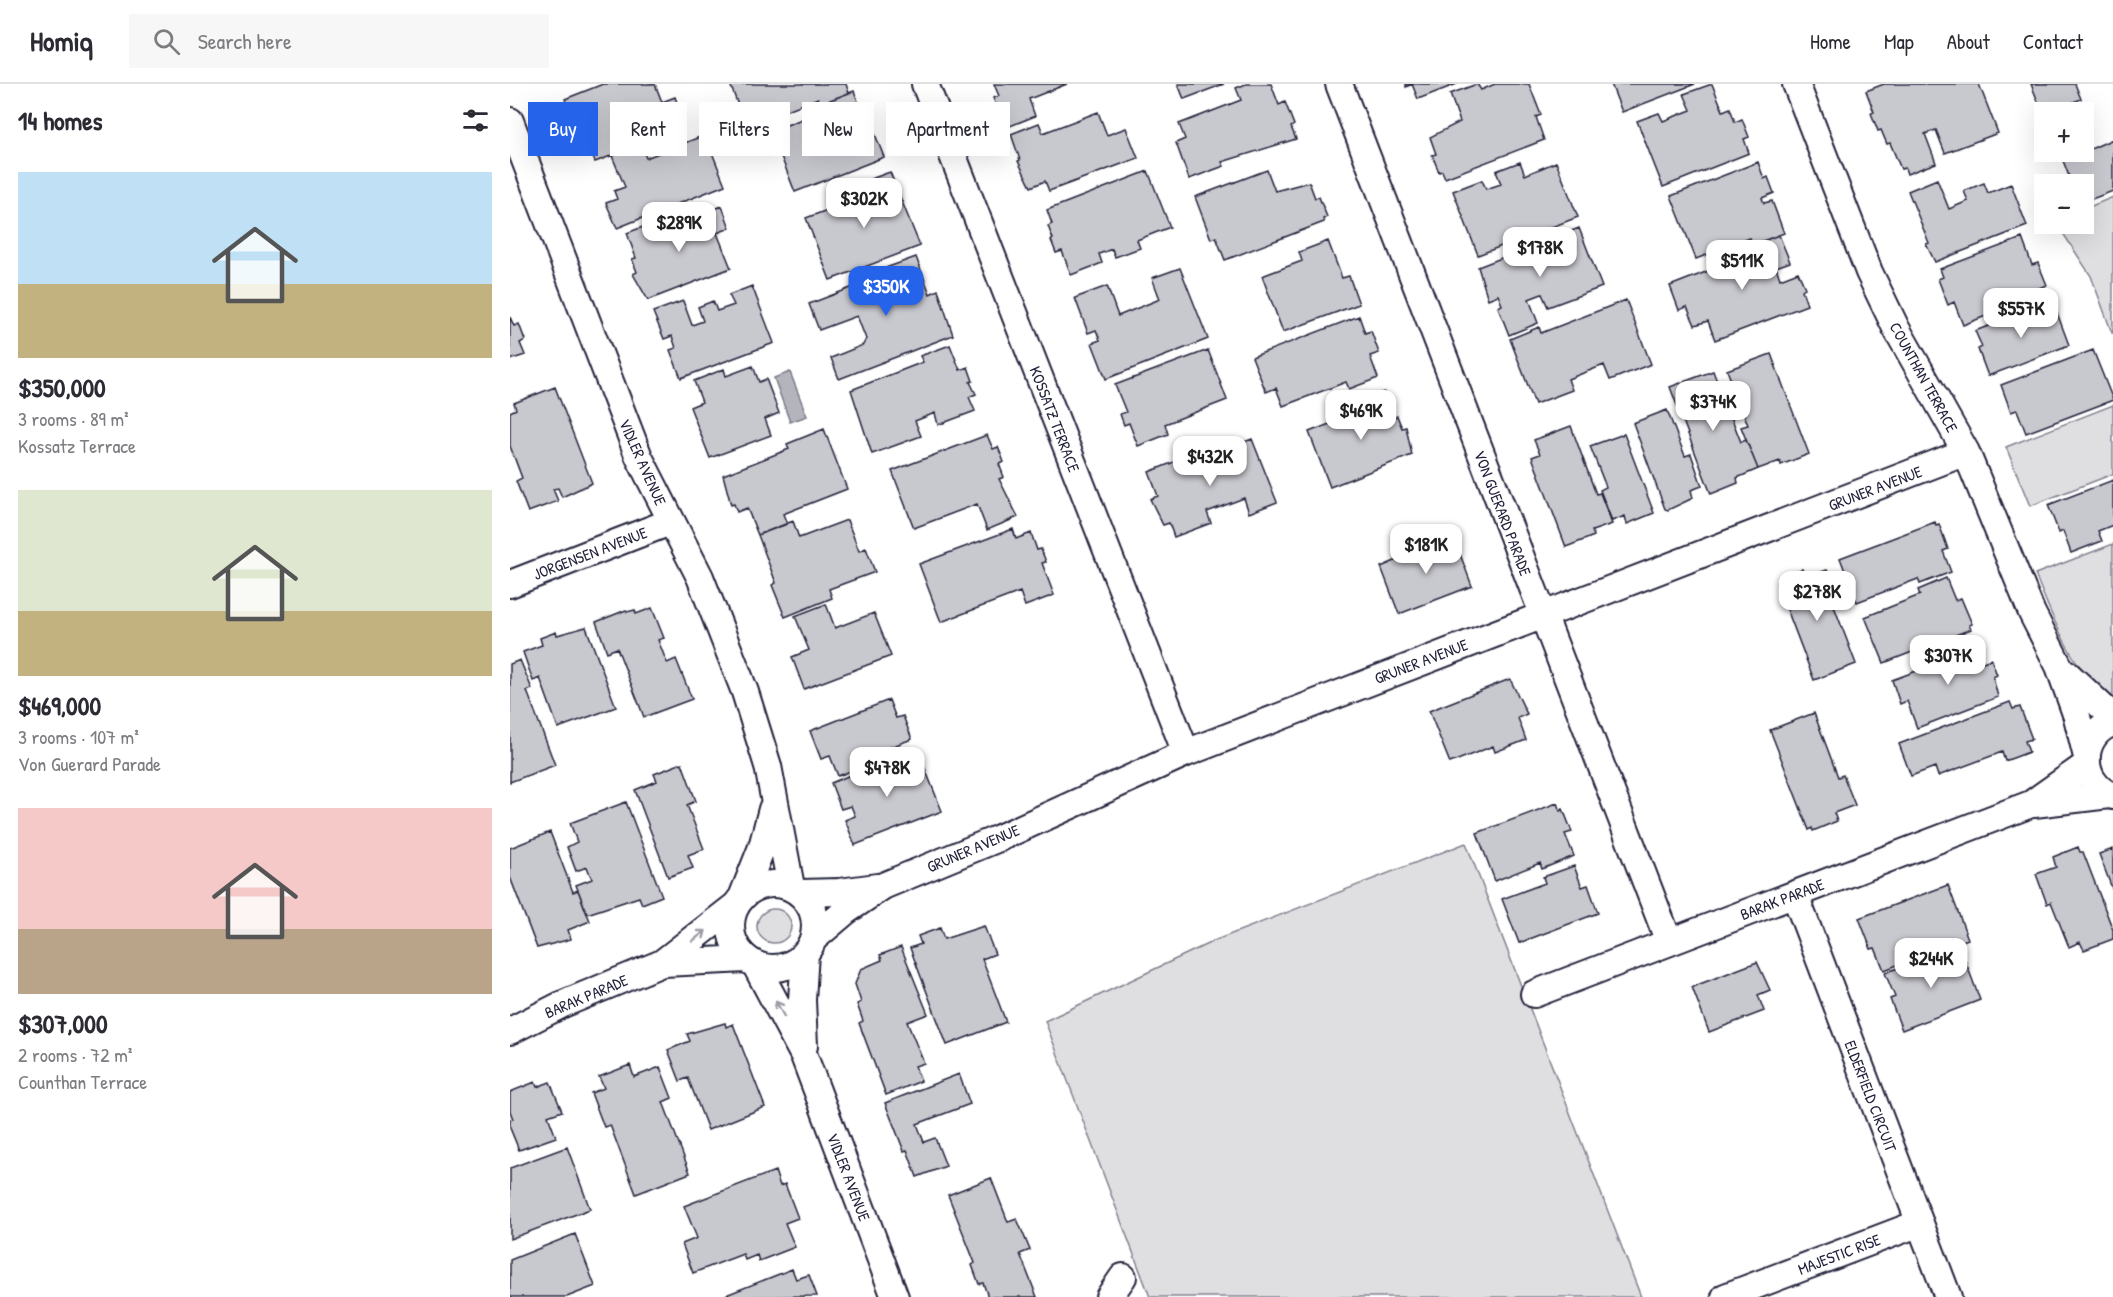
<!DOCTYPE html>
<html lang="en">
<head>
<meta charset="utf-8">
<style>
	:root { --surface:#fff; --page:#f7f7f7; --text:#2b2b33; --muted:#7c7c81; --line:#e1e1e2; --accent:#2563eb }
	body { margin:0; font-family:"Patrick Hand",sans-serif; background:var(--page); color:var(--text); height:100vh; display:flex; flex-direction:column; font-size:22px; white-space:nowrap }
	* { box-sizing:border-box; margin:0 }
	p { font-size:20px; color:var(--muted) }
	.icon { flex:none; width:33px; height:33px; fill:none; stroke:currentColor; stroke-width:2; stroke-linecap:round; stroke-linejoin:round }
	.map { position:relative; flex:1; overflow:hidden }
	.sheet { display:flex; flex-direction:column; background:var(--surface); width:510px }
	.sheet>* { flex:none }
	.top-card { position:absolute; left:18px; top:18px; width:570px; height:54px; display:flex; gap:12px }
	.controls { position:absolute; left:1524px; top:18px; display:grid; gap:12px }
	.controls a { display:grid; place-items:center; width:60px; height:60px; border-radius:0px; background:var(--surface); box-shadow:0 6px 24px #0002; font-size:30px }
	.price { position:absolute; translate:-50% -51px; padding:0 14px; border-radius:12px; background:#fff; color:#222; font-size:20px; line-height:39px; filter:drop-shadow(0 2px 3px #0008) }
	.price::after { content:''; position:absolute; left:50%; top:36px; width:18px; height:14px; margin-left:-9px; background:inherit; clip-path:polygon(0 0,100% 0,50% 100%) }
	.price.current { background:var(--accent); color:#fff }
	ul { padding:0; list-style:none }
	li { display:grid; align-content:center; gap:12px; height:318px; padding:0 18px }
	li span { display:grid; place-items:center; height:186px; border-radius:0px; color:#555 }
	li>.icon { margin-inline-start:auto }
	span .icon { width:108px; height:108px; fill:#fffc; stroke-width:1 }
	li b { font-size:26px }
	h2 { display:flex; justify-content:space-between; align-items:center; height:72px; padding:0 18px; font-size:26px }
	.pill { padding:0 21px; border-radius:0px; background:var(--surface); box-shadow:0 6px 24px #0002; font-size:21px; line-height:54px }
	.pill.current { background:var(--accent); color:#fff }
	header { display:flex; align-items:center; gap:36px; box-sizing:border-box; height:84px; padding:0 30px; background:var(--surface); border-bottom:2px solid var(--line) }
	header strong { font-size:28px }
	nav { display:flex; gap:33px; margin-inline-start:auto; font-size:21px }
	.search { width:420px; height:54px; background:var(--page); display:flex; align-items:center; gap:15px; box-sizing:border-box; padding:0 21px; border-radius:0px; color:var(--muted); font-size:22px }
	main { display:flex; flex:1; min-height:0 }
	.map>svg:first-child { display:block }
	.green { fill:#dfdfe2; stroke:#80808e; stroke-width:1.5 }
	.water { fill:#b4b4bc; stroke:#7a7a88; stroke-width:1.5 }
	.building { fill:#c8c8cf; stroke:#22223b; stroke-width:1.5 }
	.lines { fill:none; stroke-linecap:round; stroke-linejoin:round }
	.street-casing { stroke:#22223b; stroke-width:30 }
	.street { stroke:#fff; stroke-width:26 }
	.oneway { stroke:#9c9ca7 }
	.labels { text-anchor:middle; stroke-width:5; stroke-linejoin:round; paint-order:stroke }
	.street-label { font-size:16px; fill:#22223b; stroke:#fff }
</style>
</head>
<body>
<header>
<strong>Homiq</strong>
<div class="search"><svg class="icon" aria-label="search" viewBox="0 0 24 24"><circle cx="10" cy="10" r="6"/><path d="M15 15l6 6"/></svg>Search here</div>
<nav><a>Home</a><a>Map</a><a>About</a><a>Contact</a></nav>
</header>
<main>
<section class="sheet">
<h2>14 homes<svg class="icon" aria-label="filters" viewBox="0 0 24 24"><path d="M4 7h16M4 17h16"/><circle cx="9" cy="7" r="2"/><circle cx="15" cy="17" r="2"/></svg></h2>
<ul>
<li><span style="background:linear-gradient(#bfe0f5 60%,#c2b280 0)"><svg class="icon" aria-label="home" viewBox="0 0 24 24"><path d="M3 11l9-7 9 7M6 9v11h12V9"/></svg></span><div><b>$350,000</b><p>3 rooms · 89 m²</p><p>Kossatz Terrace</p></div></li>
<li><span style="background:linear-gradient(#dfe7d0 65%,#c2b280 0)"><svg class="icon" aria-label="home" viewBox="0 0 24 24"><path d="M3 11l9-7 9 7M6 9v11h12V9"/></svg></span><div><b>$469,000</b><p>3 rooms · 107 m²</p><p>Von Guerard Parade</p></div></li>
<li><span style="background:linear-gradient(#f6c9c9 65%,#b9a48a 0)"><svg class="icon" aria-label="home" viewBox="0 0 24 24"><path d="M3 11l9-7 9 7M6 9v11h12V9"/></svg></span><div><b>$307,000</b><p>2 rooms · 72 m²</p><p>Counthan Terrace</p></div></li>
</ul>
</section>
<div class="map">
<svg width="1603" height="1213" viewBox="0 0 1603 1213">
	<rect width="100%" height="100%" fill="#fff"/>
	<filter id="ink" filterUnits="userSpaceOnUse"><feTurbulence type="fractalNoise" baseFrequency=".0167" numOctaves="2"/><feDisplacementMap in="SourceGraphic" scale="12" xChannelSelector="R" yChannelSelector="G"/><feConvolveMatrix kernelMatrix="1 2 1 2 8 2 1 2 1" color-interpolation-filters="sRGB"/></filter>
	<g filter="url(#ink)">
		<path class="green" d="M1603,113V249H1602L1581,192L1547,140H1574V125Z
			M1603,321V390L1520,422L1496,363Z
			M1603,460V614C1567,598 1539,526 1525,490Z
			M956,759L1131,1213H640L535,937L706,856Z
			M247 842a17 17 0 1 1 34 0a17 17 0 1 1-34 0Z"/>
		<path class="water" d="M280,288L297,332L280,338L264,294Z"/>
		<path class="building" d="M93,0H145L152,18L165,13L173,35L111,59L114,67L85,78L75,53L71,55L55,15Z
			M220,0H336L339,9L310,20L308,14L236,42Z
			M484,0H557L519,15L525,32L495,44L483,14L489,12Z
			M668,0H714L674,15Z
			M736,0H761L769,21L775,18L784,41L781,43L786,55L712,78L714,82L679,95L666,59L675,55L669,40L731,16L726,4Z
			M896,0H947L908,15L902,0L896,3Z
			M967,0L971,6L985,0H1019L1031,31L1026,33L1034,56L935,94L932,87L929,88L922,71L926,70L920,53L950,38L940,10Z
			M1101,0H1185L1112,28Z
			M1202,0L1213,27L1220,24L1225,38L1232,35L1239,53L1234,55L1239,69L1153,103L1127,37L1149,29L1153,37L1181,26L1174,10Z
			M1374,0H1469L1488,49L1435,69L1426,46L1415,50L1426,79L1397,90L1395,84L1391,85L1380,59L1377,60L1371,46L1368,47L1361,29L1364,28L1356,7Z
			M1521,0H1565L1571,15L1533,30Z
			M344,7L355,35L348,37L353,49L363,45L374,73L285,108L261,47L318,25L315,18Z
			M588,28L597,51L616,44L628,74L539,107L535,97L521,103L508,77L510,76L501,50L529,39L533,49Z
			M195,51L215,101L107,144L96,119L107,115L104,107L115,103L102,72L131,60L136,74Z
			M1603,55V107L1574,118V100H1562L1550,69L1574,68Z
			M1010,78L1015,91L1046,78L1068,133L968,171L943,107L972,96L976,105L991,100L986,87Z
			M1248,78L1254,95L1258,93L1264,109L1252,114L1254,119L1262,117L1274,149L1243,161L1240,154L1186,175L1161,112Z
			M757,86L765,107L799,98L805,114L809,113L817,133L813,135L814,138L715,176L706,153L701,155L685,113Z
			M638,87L660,143L627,156L630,164L605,173L602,165L589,170L592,179L561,191L552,167L546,169L541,156L543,155L538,142L542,140L537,126Z
			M380,88L410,162L320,196L296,134L352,113L347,100Z
			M1427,95L1439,125L1458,117L1454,107L1474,99L1478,109L1501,100L1517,142L1425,178L1416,160L1419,159L1398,107Z
			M212,122L220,144L207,149L221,184L138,216L123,190L127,188L122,175L126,174L117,149L146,138L149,146Z
			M1069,144L1092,203L1038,223L1032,210L1019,215L1028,239L999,251L988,223L992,221L988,211L978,215L968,183Z
			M1269,151L1280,178L1266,183L1270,195L1288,188L1295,204L1292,206L1297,221L1205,256L1198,237L1185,241L1177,223L1169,226L1160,202L1242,170L1239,162Z
			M1512,154L1522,181L1528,179L1537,201L1479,223L1481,230L1453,241L1444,218L1438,221L1428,195L1433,193L1430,185Z
			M818,157L832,194L839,192L849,220L773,248L752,192L792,177L789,168Z
			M406,173L420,210L428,206L443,251L329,295L321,274L353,261L356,255L347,232L309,246L299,220L372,192L370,186Z
			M670,184L698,255L596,295L582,259L590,256L586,246L578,249L565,214L597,202L608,232L650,215L642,194Z
			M242,202L264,259L171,294L160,266L166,264L162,252L154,255L143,228L173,217L182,241L193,237L188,223L203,217L207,227L224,221L219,211Z
			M1116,216L1141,280L1100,296L1094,281L1058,295L1062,306L1025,320L1000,255L1029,243L1031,249Z
			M1543,218L1559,261L1478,292L1468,265L1472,263L1465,247Z
			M849,232L855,249L861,247L869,269L860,272L868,294L839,305L836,298L773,322L766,304L756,308L742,273Z
			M0,233L4,242L9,240L15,256L10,259L15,271L0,276Z
			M440,261L450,286L458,283L463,297L460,298L466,310L459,313L465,327L428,341L425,329L405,337L411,352L362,370L341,306L413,278L410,272Z
			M698,266L717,316L655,340L658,350L628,362L619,339L614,341L610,330L616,328L605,301Z
			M1583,266L1603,316L1516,349L1507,326L1501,328L1491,301Z
			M1261,270L1299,370L1271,381L1270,377L1248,385L1231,343L1238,341L1217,286Z
			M243,282L249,298L256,295L269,329L255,335L261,351L200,374L180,323L192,318L184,297L214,285L216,292Z
			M1203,287L1231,358L1236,356L1248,385L1227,394L1228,399L1201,410L1160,303Z
			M45,303L82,399L52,413L48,404L43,405L48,417L18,428L6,397L12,394L0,362V328L6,325L4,319Z
			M874,308L884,333L887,332L892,344L896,343L902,371L820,403L799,348L848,329L844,319Z
			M1157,326L1175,372L1181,370L1192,402L1181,406L1183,414L1158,426L1155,425L1123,339Z
			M1061,342L1086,410L1090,409L1102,440L1082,447L1084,452L1056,463L1022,373L1030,370L1024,356Z
			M314,345L337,405L273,430L277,440L248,451L237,424L227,428L224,420L221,421L213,391L279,365L277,360Z
			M1114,350L1144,429L1117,440L1115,432L1102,437L1090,406L1096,403L1080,362Z
			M477,351L483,365L488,363L494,378L489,380L494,393L489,395L508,433L477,446L467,420L404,444L382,387Z
			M742,355L767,418L739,429L734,414L697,428L701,439L664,453L659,439L653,441L640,415L648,412L639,388L669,376L671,382Z
			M1603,396V441L1588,447L1592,457L1561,469L1553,447L1549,449L1538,421Z
			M337,436L349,467L356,464L365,488L319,505L322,514L275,533L262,501L266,499L248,451L283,437L289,454Z
			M1425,438L1426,441L1429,440L1438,465L1433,467L1441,488L1410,500L1408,495L1347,518L1330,474Z
			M503,445L506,455L521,449L527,466L531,465L536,478L532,479L544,511L515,522L510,508L431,538L409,480Z
			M930,452L933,458L937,457L943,473L950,470L962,502L889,530L871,483L899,471L897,464Z
			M1292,485L1295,494L1317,486L1328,515L1322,517L1346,580L1304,596L1267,499L1271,497L1270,493Z
			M1436,494L1445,516L1451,514L1462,540L1459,541L1461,545L1374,579L1355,533L1410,511L1408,506Z
			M316,520L325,544L364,529L381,572L294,605L282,573L299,566L285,532Z
			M142,524L154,554L148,556L157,579L166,575L182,615L134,633L107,564L97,568L86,538L116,526L117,528L125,526L126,530Z
			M76,543L106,623L48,644L30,594L23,597L13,568L32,561L30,554L46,548L47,551Z
			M1465,558L1473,578L1481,575L1487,591L1483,593L1488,613L1407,644L1397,617L1390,620L1382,596L1439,575L1436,569Z
			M10,576L22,605L17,607L45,681L0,698V580Z
			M1000,595L1017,630L1008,634L1016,656L985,668L983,662L940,679L919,627Z
			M379,616L386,634L393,632L402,655L356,672L359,680L328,692L320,672L311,675L300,647Z
			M1500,618L1503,625L1510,623L1522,655L1515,657L1519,668L1495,677L1492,668L1428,692L1425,683L1401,692L1389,660Z
			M1304,629L1328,693L1333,691L1345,721L1324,729L1327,737L1303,747L1302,744L1299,746L1260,646Z
			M408,667L432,727L345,761L335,736L345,732L341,722L331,725L321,699L350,687L353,695L366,690L364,684Z
			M172,679L186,717L177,721L194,765L178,771L183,784L158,793L125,706L147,697L144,690Z
			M116,718L152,812L132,820L129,813L77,830L66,801L82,795L77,783L66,787L57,763L67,758L60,739Z
			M1047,719L1050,727L1053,725L1062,748L1055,750L1064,772L1032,785L1030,779L985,797L967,749Z
			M40,748L63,808L68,806L80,837L58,846L61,855L27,864L0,793V764Z
			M1568,763L1570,768H1573L1603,846V855L1574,866L1570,858L1559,863L1541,818L1537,820L1526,790L1546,783L1543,773Z
			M1603,765V807L1589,770Z
			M1064,782L1072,803L1078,801L1088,829L1009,859L992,815L1035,799L1033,793Z
			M1438,801L1458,855L1374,886L1365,864L1361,865L1349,834Z
			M474,842L485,870L472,875L496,938L437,961L400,864L411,860L408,852L430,844L434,855Z
			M391,863L418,930L397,938L414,979L405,982L411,997L376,1011L349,939L353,937L347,920L351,918L345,900L351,885L372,876L370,871Z
			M1451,865L1470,916L1392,946L1380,915L1385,913L1375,889L1406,877L1408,881Z
			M1247,878L1260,906L1248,911L1254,927L1199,948L1182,903Z
			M215,939L216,943L223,940L255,1023L198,1046L178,994L170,997L158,966L180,957L177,950Z
			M120,981L124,993L150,983L162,1014L153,1018L180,1089L126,1110L100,1041L94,1043L81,1009L94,1004L89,993Z
			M449,990L460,1020L407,1040L414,1058L425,1054L436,1082L407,1093L397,1066L394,1067L375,1019Z
			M25,998L27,1003L40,998L52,1027L38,1032L46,1053L9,1066L0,1044V1036L3,1035L0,1027V1008Z
			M57,1063L80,1125L0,1155V1084Z
			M265,1087L270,1102L275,1100L288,1134L275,1139L285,1163L249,1177L247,1171L235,1176L233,1170L183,1189L172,1160L187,1154L174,1122Z
			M481,1094L498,1138L507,1135L520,1166L510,1170L527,1213H478L473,1199L469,1200L462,1181L465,1179L438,1111Z
			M65,1150L85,1202L57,1213H0V1176Z
			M282,1185L286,1195L299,1191L307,1212L211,1213Z"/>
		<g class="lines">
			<g class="street-casing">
				<path id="street" d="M415,0L676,669
					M829,0L1159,858
					M1286,0L1359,188L1386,244L1456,368L1522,529L1549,582L1567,633L1576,669
					M0,37L129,373L190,493L235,608L258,682L281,803
					M0,500L160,438
					M1556,589L1603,633
					M1603,639C1568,650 1568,700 1603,712
					M1524,720L1599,711
					M221 842a42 42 0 1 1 84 0a42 42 0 1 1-84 0Z
					M291,809L329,808L367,803
					M233,811L252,763L262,725
					M1285,811L1438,1213
					M303,855L336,827L373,802L489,754L676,669L1456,368
					M153,879L237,875
					M245,880L294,972L385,1213
					M1024,910L1521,720L1576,681
					M0,947L53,920L152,879L225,822
					M294,962L292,916L295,869
					M599,1213L613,1193
					M1215,1213L1410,1139"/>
			</g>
			<use href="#street" class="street"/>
		</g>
		<defs><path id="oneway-shaft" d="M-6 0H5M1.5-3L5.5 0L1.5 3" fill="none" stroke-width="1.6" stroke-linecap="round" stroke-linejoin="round" transform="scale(1.5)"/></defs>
		<g class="oneway">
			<use href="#oneway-shaft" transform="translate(189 852) rotate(-38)"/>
			<use href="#oneway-shaft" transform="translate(270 925) rotate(-118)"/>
		</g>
	</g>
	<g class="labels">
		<g class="street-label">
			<text transform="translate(1414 293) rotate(61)" y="6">COUNTHAN TERRACE</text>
			<text transform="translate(545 335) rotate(69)" y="6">KOSSATZ TERRACE</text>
			<text transform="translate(133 378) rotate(66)" y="6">VIDLER AVENUE</text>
			<text transform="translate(1365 404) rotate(-21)" y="6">GRUNER AVENUE</text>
			<text transform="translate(993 429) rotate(69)" y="6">VON GUERARD PARADE</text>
			<text transform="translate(80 469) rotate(-21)" y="6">JORGENSEN AVENUE</text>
			<text transform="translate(911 577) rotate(-21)" y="6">GRUNER AVENUE</text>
			<text transform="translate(463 764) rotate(-23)" y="6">GRUNER AVENUE</text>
			<text transform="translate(1272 815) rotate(-21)" y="6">BARAK PARADE</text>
			<text transform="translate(76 912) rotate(-23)" y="6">BARAK PARADE</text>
			<text transform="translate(1361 1012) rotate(69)" y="6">ELDERFIELD CIRCUIT</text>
			<text transform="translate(339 1093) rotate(69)" y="6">VIDLER AVENUE</text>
			<text transform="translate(1329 1170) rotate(-21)" y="6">MAJESTIC RISE</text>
		</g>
	</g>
</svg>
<div class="controls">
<a>+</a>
<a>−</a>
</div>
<b class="price" style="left:354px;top:145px">$302K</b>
<b class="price" style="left:169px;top:169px">$289K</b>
<b class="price" style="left:1030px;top:194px">$178K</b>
<b class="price" style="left:1232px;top:207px">$511K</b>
<b class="price current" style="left:376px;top:233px">$350K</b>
<b class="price" style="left:1511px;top:255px">$557K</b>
<b class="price" style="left:1203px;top:348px">$374K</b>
<b class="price" style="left:851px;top:357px">$469K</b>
<b class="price" style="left:700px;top:403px">$432K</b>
<b class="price" style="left:916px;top:491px">$181K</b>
<b class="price" style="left:1307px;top:538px">$278K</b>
<b class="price" style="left:1438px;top:602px">$307K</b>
<b class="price" style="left:377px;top:714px">$478K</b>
<b class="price" style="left:1421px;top:905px">$244K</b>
<div class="top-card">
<a class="pill current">Buy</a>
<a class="pill">Rent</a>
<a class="pill">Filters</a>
<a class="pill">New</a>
<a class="pill">Apartment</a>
</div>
</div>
</main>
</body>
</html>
